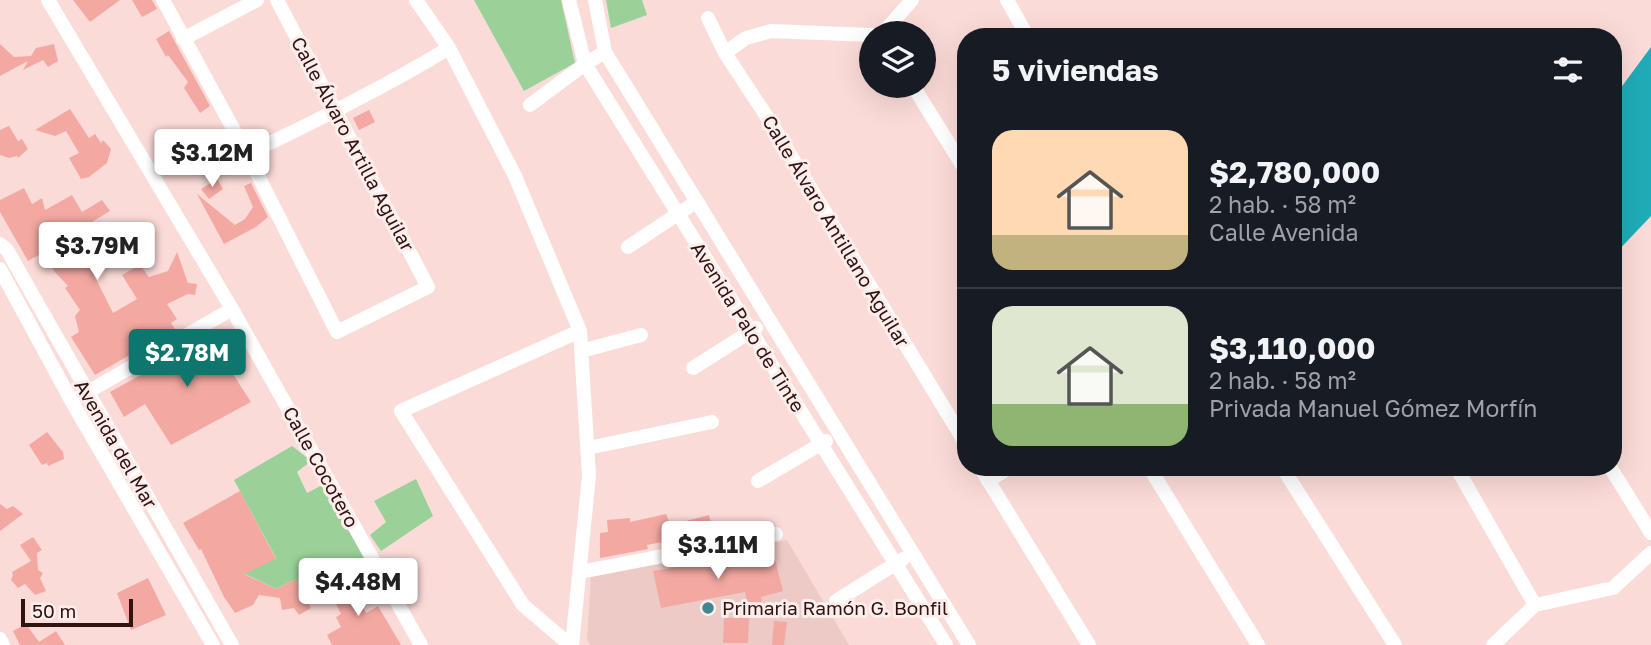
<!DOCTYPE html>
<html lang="es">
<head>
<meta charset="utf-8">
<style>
	:root { --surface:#171b24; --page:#20242c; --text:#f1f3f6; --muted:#9ea1a6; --line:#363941; --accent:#0f766e }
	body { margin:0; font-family:"Golos Text",sans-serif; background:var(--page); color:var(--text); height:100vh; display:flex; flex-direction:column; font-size:26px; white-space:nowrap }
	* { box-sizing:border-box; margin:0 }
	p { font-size:23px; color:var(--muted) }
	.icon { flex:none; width:38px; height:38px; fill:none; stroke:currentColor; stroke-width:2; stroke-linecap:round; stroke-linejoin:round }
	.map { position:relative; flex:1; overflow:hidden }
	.panel { position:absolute; left:957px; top:28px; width:665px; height:448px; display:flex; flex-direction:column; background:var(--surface); border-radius:28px; box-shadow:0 7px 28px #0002 }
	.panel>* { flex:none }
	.controls { position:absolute; left:859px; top:21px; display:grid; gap:14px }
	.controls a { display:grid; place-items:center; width:77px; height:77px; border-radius:50%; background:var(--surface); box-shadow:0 7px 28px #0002; font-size:35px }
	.scale { position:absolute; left:21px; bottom:18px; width:112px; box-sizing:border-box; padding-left:7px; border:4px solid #2f1412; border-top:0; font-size:19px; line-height:24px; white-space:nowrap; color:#2f1412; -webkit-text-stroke:5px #fdedeb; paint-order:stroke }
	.price { position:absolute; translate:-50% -60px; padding:0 16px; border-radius:7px; background:#fff; color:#222; font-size:23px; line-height:46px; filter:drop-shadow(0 2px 4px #0008) }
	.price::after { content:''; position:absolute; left:50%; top:42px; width:21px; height:16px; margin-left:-10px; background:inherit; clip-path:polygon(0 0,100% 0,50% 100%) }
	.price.active { background:var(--accent); color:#fff }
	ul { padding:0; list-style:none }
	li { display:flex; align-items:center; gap:21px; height:175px; padding:0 35px }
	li+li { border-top:2px solid var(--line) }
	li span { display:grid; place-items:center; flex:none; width:196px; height:140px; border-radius:21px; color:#555 }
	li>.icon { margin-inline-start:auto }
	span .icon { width:84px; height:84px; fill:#fffc; stroke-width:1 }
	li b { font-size:30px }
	h2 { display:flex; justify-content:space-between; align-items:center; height:84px; padding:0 35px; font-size:30px }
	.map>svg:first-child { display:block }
	.built { fill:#edcac6 }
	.green { fill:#9ad199 }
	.water { fill:#1facb8 }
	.building { fill:#f3a8a2 }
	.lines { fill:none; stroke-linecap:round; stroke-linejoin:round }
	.minor { stroke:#fff; stroke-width:14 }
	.poi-dot { fill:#3f878e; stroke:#fdedeb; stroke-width:2.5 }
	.labels { text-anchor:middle; stroke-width:6; stroke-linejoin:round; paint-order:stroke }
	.street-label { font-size:19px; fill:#2f1412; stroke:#fdedeb }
	.poi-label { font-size:19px; fill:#2f1412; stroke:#fdedeb; text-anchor:start }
</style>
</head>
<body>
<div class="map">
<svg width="1651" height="645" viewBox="0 0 1651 645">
	<rect width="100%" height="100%" fill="#fbdbd8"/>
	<path class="built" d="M787,540L849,645H590L587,639L591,577Z"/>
	<path class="green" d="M474,0H561L575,63L524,91Z
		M606,0H642L647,15L611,28Z
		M292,446L311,461L297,472L307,493L326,483L366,561L305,594L296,579L276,589L243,573L276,558L234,480Z
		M416,479L433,516L381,551L370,535L386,522L374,501Z"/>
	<path class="water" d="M1651,47V216L1614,255V97Z"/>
	<path class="building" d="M73,0H120L90,22Z
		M132,0H152L157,9L142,17Z
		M169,31L210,106L200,113L184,88L188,82L168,55L166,57L156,39Z
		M0,44L14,57L31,56L36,48L54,44L58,61L48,67L43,60L23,70L28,61L0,76Z
		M70,109L89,138L95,134L101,143L103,140L111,149L107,163L89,177L81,179L69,158L79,153L66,131L55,136L35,130Z
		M369,110L375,122L359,130L353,118Z
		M9,126L18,141L22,139L28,149L18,158L17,156L9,158L0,155V130Z
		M226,136L233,148L223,154L217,142Z
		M217,179L223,189L209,199L201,189Z
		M251,183L268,217L256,227L224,244L197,194L235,225L245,219L253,207L244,186Z
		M24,188L32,204L42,198L45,210L72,195L82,212L102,200L110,211L56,244L69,266L79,258L84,266L99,257L106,267L94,275L113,313L137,299L122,275L140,265L149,277L168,271L177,252L188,283L197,284L195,295L188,294L167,304L177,319L171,323L175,329L95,375L71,337L79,332L75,316L80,310L65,288L68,286L54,271L44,252L28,261L0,212V200Z
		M223,329L236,349L222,357L251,402L171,445L145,404L124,417L110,392Z
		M47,432L63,452L64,459L48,466L47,463L42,465L29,445Z
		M240,491L276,559L244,574L276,589L296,579L311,608L299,615L294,608L282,610L280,598L259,595L253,605L235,613L224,597L201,549L199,550L183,523Z
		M0,504L7,509L13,506L23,514L0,531Z
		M666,514L676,539L661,540L662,542L647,545L648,549L600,558V533L608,532L607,520L630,518V522Z
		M709,515L713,530L699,533L701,537L684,538L686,521Z
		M33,537L42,550L37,553L38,570L43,573L40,578L46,591L35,595L25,584L18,588L11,580L13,575L12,572L31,561L20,545Z
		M752,555L754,561L774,556L783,591L761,597L762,603L748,605L745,592L661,608L653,571Z
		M347,572L366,613L378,606L401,645H332L327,635L341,627L336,617L341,614L326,583Z
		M148,578L166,615L131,630L117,593Z
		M724,618H749L748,643H723Z
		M774,621L787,622L784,645H772Z
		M26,624L39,642L56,631L65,645H20L13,631Z"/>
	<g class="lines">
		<path class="minor" d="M48,0L232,309L421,645
			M163,0L247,154L337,332L428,287L277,0
			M416,0L449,48L515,176L580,331L589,476L572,645
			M569,0L585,64L946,645
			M595,0L605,52L969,645
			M1007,0L1028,37
			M708,18L725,53L769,120L966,444
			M883,33L912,0
			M183,39L257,0
			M725,53L746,38L771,31L872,35
			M913,86L966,171
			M530,105L585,64L605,52
			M247,154C316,121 383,88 449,48
			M0,244L7,250L232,645
			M628,247L696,202
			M0,269L72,402L213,645
			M581,351L641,335
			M693,368L756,328
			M79,397L232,309
			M588,448L712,422
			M980,467L1089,645
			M1149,467L1258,645
			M1282,467L1395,645
			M1456,467L1535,605
			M1610,467L1651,533
			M758,481L826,441
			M988,481L1010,467
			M580,572L776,534
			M836,601L903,559
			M0,639L3,645
			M570,645L523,605L401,411L580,331
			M1493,645L1535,605L1613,588L1651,553"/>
	</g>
	<circle class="poi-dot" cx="708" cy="608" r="7"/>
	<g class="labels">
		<g class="street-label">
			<text transform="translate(353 144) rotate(62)" y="7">Calle Álvaro Artilla Aguilar</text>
			<text transform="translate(836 231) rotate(59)" y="7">Calle Álvaro Antillano Aguilar</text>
			<text transform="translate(748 327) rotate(58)" y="7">Avenida Palo de Tinte</text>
			<text transform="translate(116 444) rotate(60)" y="7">Avenida del Mar</text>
			<text transform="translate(321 467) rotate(61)" y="7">Calle Cocotero</text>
		</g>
		<g class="poi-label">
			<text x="722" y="615">Primaria Ramón G. Bonfil</text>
		</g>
	</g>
</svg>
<div class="controls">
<a><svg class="icon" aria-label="layers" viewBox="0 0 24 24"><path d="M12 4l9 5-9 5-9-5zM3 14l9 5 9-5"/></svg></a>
</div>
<div class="scale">50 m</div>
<b class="price" style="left:212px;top:189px">$3.12M</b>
<b class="price" style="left:97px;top:282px">$3.79M</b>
<b class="price active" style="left:187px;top:389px">$2.78M</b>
<b class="price" style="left:718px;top:581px">$3.11M</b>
<b class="price" style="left:358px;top:618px">$4.48M</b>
<section class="panel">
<h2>5 viviendas<svg class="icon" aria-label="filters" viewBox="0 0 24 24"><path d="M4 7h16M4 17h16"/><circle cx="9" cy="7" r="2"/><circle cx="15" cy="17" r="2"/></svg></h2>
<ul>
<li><span style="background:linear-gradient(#ffd9b3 75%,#c2b280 0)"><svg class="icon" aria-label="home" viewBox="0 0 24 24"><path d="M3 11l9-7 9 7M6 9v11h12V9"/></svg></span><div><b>$2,780,000</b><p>2 hab. · 58 m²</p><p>Calle Avenida</p></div></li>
<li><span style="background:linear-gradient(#dfe7d0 70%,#8fb573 0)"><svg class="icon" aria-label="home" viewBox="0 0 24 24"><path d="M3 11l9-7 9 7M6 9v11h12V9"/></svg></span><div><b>$3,110,000</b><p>2 hab. · 58 m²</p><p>Privada Manuel Gómez Morfín</p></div></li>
</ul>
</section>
</div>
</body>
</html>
